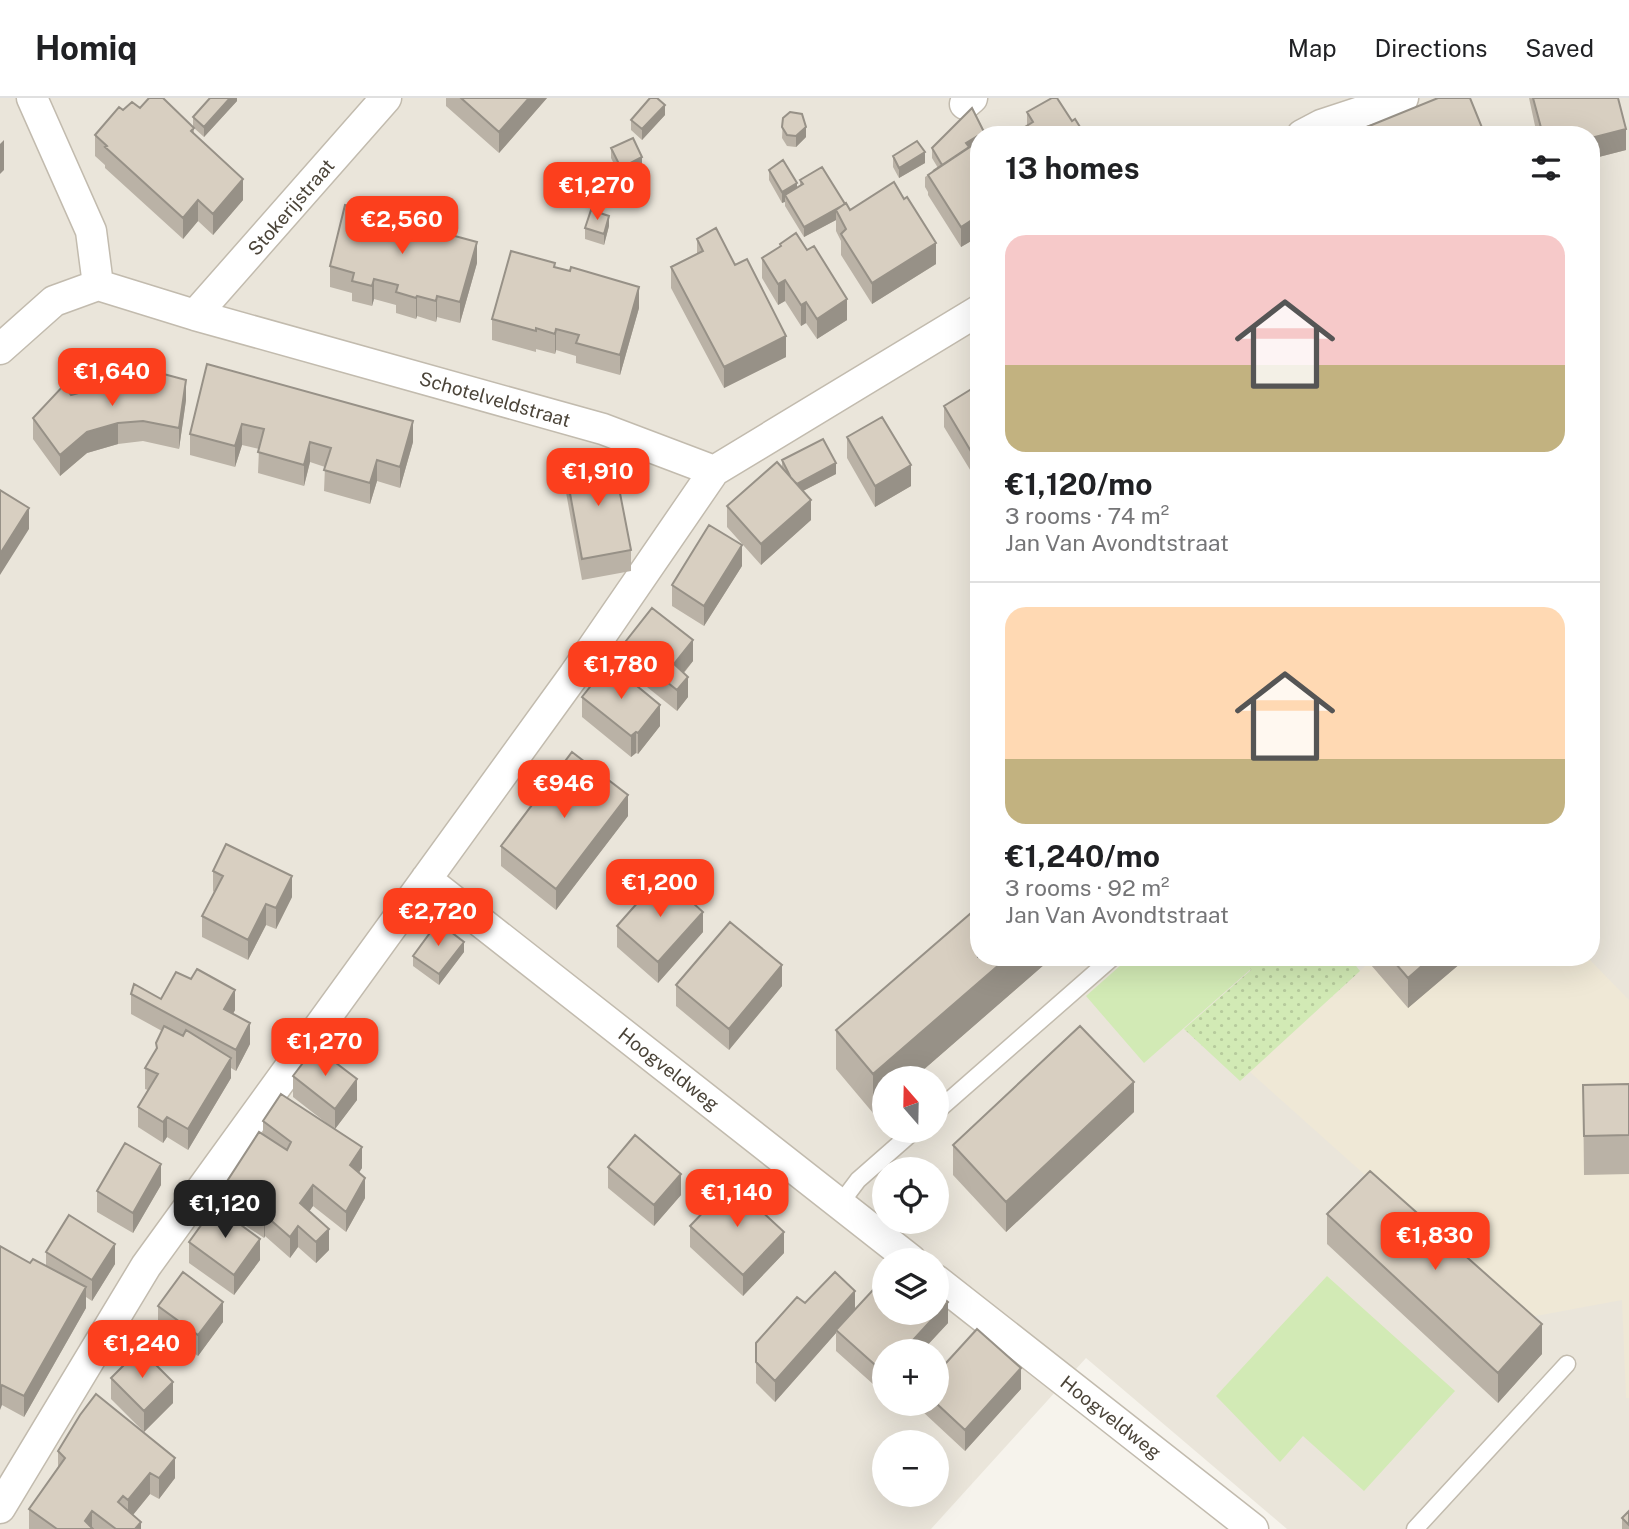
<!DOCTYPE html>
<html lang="en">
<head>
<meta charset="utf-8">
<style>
	:root { --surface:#fff; --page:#f6f6f6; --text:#202124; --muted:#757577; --line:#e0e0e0; --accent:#fc3f1d }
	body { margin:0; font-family:"Public Sans",sans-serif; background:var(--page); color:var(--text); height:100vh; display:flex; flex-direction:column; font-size:26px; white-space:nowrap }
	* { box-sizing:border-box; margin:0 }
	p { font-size:23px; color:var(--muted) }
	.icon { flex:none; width:38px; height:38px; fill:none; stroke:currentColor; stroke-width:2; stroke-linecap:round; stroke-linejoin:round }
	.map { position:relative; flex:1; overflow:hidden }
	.drawer { position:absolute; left:970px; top:28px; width:630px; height:840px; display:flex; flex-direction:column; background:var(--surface); border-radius:28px; box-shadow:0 7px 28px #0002 }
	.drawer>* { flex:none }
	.needle { width:46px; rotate:340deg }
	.fabs { position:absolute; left:872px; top:968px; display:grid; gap:14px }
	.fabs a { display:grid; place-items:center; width:77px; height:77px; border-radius:50%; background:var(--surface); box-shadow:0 7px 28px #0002; font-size:35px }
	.price { position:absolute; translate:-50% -60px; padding:0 16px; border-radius:14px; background:var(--accent); color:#fff; font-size:23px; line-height:46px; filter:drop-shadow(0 2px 4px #0008) }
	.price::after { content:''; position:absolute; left:50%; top:42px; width:21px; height:16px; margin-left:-10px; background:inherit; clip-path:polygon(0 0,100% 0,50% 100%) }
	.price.active { background:#222; color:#fff }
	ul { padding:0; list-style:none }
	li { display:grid; align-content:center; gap:14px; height:371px; padding:0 35px }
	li+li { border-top:2px solid var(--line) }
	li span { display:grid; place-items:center; height:217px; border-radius:21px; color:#555 }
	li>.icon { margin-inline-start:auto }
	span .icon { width:126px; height:126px; fill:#fffc; stroke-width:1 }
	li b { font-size:30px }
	h2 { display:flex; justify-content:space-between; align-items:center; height:84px; padding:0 35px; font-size:30px }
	header { display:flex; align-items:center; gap:42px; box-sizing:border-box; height:98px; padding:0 35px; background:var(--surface); border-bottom:2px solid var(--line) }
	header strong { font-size:33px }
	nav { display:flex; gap:38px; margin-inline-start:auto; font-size:24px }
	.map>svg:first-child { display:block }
	.residential { fill:#eae5da; fill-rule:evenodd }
	.education { fill:#efe8d6 }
	.park { fill:url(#park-dots) }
	.pitch { fill:#d2eab5 }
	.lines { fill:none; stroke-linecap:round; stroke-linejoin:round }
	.service-casing { stroke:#c2bbae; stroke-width:19 }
	.minor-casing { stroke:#c2bbae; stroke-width:33 }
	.service { stroke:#fff; stroke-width:16 }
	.minor { stroke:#fff; stroke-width:30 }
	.wall { fill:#bab2a6 }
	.shaded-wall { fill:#979187 }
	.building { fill:#d8cfc1; stroke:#979187; stroke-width:2 }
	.labels { text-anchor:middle; stroke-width:5; stroke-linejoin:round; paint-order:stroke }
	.street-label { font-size:19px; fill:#4b4439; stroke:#fff }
</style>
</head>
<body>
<header>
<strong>Homiq</strong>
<nav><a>Map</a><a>Directions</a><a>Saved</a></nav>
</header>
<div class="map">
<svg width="1629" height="1431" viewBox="0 0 1629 1431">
	<defs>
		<pattern id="park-dots" width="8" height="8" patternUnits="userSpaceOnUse" patternTransform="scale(1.75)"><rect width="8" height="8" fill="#d2eab5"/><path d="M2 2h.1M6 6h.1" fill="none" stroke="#b6ca9c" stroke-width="1.8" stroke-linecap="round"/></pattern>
	</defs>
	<rect width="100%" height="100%" fill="#f6f3ec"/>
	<path class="residential" d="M0,0H1629V1431H1287L1086,1260L931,1431H0ZM978,37H1591V859H978ZM884,980H936V1032H884ZM884,1071H936V1124H884ZM884,1162H936V1214H884ZM884,1253H936V1306H884ZM884,1344H936V1396H884Z"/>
	<path class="education" d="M1375,859H1587L1629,902V1300H1626L1622,1202L1525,1220L1250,974Z"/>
	<path class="park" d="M1241,859H1349L1360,873L1240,983L1184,931L1251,872Z"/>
	<path class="pitch" d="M1130,859H1241L1251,871L1144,965L1086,898Z
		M1327,1178L1455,1293L1364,1393L1303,1338L1280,1364L1216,1298Z"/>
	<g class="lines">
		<g class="service-casing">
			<path id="service" d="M936,1014L1113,859
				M840,1106L858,1082L915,1032
				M1415,1431L1567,1266"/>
		</g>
		<g class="minor-casing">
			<path id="minor" d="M32,0L91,133L98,187
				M965,6L972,0
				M1302,37L1321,27L1403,0
				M98,187L195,217L603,331L714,373
				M195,217L386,0
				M0,251L54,203L98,187
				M426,781L911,1162
				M936,1182L1253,1431
				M0,1410L146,1168L574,577L714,373L978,213"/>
		</g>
		<use href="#service" class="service"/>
		<use href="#minor" class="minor"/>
	</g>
	<path class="wall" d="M237,0V3L204,39L194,30V36L243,102L213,137L198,123L183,141L105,70V67L95,58V37L123,12L140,10L193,29V19Z
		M446,0H547L499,55L446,8Z
		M1529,0H1618L1626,52L1591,61V37H1537Z
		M972,10L984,34V37H978V139L961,149L928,97V94L925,89V79L938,70L932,60V50Z
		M1027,14L1085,37L1027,27Z
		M665,17L642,42L631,32V22Z
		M783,20L806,39L796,49L787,48L782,40Z
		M611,50L642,70L621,80L611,60Z
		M893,58L925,65L899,80L893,69Z
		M769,72L797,89L800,87V82L845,106L850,112L936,166L872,206L841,157V143L836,133V122L804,139L785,108V103L782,105L769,82Z
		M371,118L418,131L477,165L460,225L437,219L436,224L417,218L416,221L396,215V207L374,201L372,208L352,203V195L330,189V168Z
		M609,128L604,147L585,141V130Z
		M697,141L735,167L786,259L724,290L671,190V169L697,156Z
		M780,146L847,222L817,241L806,225L801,228L785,203L778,207L762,180V160L780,149Z
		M555,169L639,210L620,277L576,265V258L556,252L555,256L536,251V254L492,242V221Z
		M207,266L413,344L400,390L377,383L370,406L324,393L325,369L310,364L304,388L258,375L259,351L242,347L235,369L190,357V336Z
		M978,287V372L972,375L944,329V308Z
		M71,297L186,302L179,351L143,343L118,346L87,355L60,378L33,341V320Z
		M847,339L911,388L875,409L847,360Z
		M782,362L836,376L803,393L811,422L761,467L727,429V408L782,369Z
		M565,368L631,452V473L582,482L565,389Z
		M742,468L704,528L672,508V487Z
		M622,548L693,563L684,575L688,599L677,613L622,569Z
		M582,599L660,628L638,656L636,655L631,659L582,619Z
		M628,718L556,812L501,768V748Z
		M213,773L292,799L276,831L266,827L248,862L202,839V818L214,794L213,793Z
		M617,828L703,834L658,885L617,849Z
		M464,854L439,887L413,868V858Z
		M978,859H1053L914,980H884V1006L873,1015L836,971V932Z
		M1371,859H1468L1408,910L1371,867Z
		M676,887L782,888L729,952L676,908Z
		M131,896L235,912L233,916L250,946L236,973L231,970V980L188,1052L167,1039L163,1045L138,1029V1009L148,992L145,991V970L156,953V945L162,933L131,916Z
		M293,978L357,1002L335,1031L362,1070L359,1074L365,1100L346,1134L313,1108L309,1114L329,1152L316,1165L298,1149L290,1160L265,1138L264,1140L222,1112V1091L263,1037V1023L334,1031L293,999Z
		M1629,986V1076L1584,1077L1583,987Z
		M1134,1014L1006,1134L953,1077V1047Z
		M608,1069L681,1097L654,1128L608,1090Z
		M161,1087L133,1135L97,1114V1093Z
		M1327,1116L1542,1256L1498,1305L1327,1146Z
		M690,1128L784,1155L743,1198L690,1149Z
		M189,1144L260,1162L234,1197L189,1165Z
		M0,1148L30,1165L46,1168V1154L115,1166L92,1203L86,1199V1210L24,1319L2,1307Z
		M805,1205L855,1212L948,1225L922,1253H884L883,1295L836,1253V1235L775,1304L756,1285V1245Z
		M158,1208L223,1224L198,1258L158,1229Z
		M111,1280L173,1305L144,1334L111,1301Z
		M1021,1291L965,1353L922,1313V1306H936Z
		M58,1353L175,1380L159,1401L150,1396L133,1417L141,1431H29V1411L58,1369Z
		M1629,1413V1431H1622V1420Z"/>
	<path class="shaded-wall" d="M230,0H237V3L204,39V29Z
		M529,0H547L499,55V34Z
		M665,7V17L642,42V31Z
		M806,29V39L796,49V38Z
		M1626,31V52L1591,61V40Z
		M978,37V48L966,55V45Z
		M4,42V72L0,76V46Z
		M925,54V65L899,80V70Z
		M642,59V70L621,80V70Z
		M243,81V102L213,137V116Z
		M797,85V96L785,97V104L782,105V94Z
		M198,102V123L183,141V120Z
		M845,106L836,112V122L804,139V129Z
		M609,118V128L604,147V136Z
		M978,118V139L961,149V129Z
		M477,144V165L460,225V204Z
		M936,145V166L872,206V185Z
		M374,181V201L372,208V188Z
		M785,182V203L778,207V186Z
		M639,189V210L620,277V257Z
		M417,198V218L416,221V200Z
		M437,198V219L436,224V203Z
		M847,201V222L817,241V221Z
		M806,204V225L801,228V207Z
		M556,231V252L555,256V236Z
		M786,238V259L724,290V269Z
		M186,282V302L179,351V330Z
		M413,323V344L400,390V369Z
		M118,325V346L87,355L60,378V357L87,334Z
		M242,326V347L235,369V348Z
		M310,344V364L304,388V367Z
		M978,351V372L972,375V355Z
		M377,362V383L370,406V385Z
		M836,365V376L795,397V387Z
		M911,367V388L875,409V388Z
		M811,402V422L761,467V446Z
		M29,410V431L0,477V456Z
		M742,447V468L704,528V508Z
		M693,542V563L674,586V566Z
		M688,579V599L677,613V592Z
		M660,607V628L638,656V635Z
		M636,634V655L631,659V638Z
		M628,697V718L556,812V791Z
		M292,778V799L276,831V810Z
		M266,806V827L248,862V842Z
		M703,814V834L658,885V864Z
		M464,844V854L439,887V876Z
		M1008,859H1053L914,980H884V1006L873,1015V976Z
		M1432,859H1468L1408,910V880Z
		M782,867V888L729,952V931Z
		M235,892V912L224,932V911Z
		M250,925V946L236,973V952Z
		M231,960V980L188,1052V1031Z
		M357,981V1002L335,1031V1011Z
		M1134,984V1014L1006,1134V1104Z
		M167,1019V1039L163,1045V1024Z
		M362,1049V1070L350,1088V1067Z
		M161,1066V1087L133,1135V1115Z
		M681,1076V1097L654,1128V1107Z
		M365,1080V1100L346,1134V1114Z
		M313,1087V1108L300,1126V1105Z
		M265,1117V1138L264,1140V1119Z
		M298,1128V1149L290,1160V1139Z
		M329,1131V1152L316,1165V1144Z
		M784,1134V1155L743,1198V1177Z
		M260,1141V1162L234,1197V1177Z
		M115,1146V1166L92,1203V1182Z
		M86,1189V1210L24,1319V1298Z
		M855,1193V1214L836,1232V1235L775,1304V1283Z
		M223,1204V1224L198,1258V1237Z
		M948,1204V1225L922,1253H903Z
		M1542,1226V1256L1498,1305V1275Z
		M1021,1270V1291L965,1353V1332Z
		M173,1284V1305L144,1334V1313Z
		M2,1287V1307L0,1312V1291Z
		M175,1360V1380L159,1401V1380Z
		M150,1375V1396L128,1423V1402Z
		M92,1413V1431L85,1423Z
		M141,1424V1431H135Z"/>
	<path class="building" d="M149,0H163L194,30L191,33L243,81L213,116L198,102L183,120L105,49L107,48L95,37L119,9L123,12L132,4L140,10Z
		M210,0H230L204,29L193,19Z
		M461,0H529L499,34Z
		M650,0H657L665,7L642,31L631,22Z
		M1052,0H1057L1072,23L1075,21L1085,37H1012L1033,24L1027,14Z
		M1438,0H1470L1485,37H1347Z
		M1533,0H1618L1626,31L1591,40V37H1543Z
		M972,10L984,34L966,45L969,49L933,73L942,67L932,50Z
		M790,14L802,16L806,29L796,38L787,37L782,29L783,20Z
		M633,40L642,59L621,70L611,50Z
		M917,43L925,54L899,70L893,58Z
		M976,45L978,48V118L961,129L928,77Z
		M783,62L797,85L782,94L769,72Z
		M822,69L845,106L804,129L785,97L803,86L800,82Z
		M894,84L904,101L907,99L936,145L872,185L841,136L846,131L836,112L846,105L850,112Z
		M345,107L371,114V118L390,123L391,120L418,127L417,131L450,140L451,137L477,144L460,204L437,198L436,203L417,198L416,200L396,194L398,187L374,181L372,188L352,183L354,175L330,168Z
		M591,112L609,118L604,136L585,130Z
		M716,130L735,167L747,161L786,238L724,269L671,169L703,153L697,141Z
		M796,135L807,152L814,148L847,201L817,221L806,204L801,207L785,182L778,186L762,160L781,148L780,146Z
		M511,153L555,165L554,169L570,173L571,169L639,189L620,257L576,245L579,237L556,231L555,236L536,230V233L492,221Z
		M207,266L413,323L400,369L377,362L370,385L324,372L331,350L310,344L304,367L258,354L264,331L242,326L235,348L190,336Z
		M145,271L186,282L179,330L143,323L118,325L87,334L60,357L33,320L64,287L71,297L107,287L138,284Z
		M978,287V351L972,355L944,308Z
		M882,319L911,367L875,388L847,339Z
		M823,341L836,365L797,386L791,380L782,362Z
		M613,359L631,452L582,461L565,368Z
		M777,364L811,402L761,446L727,408Z
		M0,392L29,410L0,456Z
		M709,427L742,447L704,508L672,487Z
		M652,510L693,542L674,566L688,579L677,592L622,548Z
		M609,565L660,607L638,635L636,634L631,638L582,599Z
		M572,654L628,697L556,791L501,748Z
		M226,746L292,778L276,810L266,806L248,842L202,818L223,778L213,773Z
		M662,777L703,814L658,864L617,828Z
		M978,809V859H1008L873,976L836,932Z
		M438,824L464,844L439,876L413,858Z
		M730,824L782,867L729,931L676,887Z
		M1390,859H1432L1408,880Z
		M197,871L235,892L224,911L250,925L236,952L131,896L134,886L161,901L176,874L191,881Z
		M164,928L183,938L186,932L231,960L188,1031L167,1019L163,1024L138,1009L158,976L145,970L157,950L156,945Z
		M1080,928L1134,984L1006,1104L953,1047Z
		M315,949L357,981L335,1011L293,978Z
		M1629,986V1037L1584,1038L1583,987Z
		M281,996L362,1049L350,1067L365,1080L346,1114L313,1087L300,1105L329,1131L316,1144L298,1128L290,1139L265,1117L264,1119L222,1091L259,1034L287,1052L291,1044L263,1023Z
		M635,1037L681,1076L654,1107L608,1069Z
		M125,1045L161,1066L133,1115L97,1093Z
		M1370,1073L1542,1226L1498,1275L1327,1116Z
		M731,1085L784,1134L743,1177L690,1128Z
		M215,1108L260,1141L234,1177L189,1144Z
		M69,1117L115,1146L92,1182L46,1154Z
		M0,1148L30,1165L33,1161L86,1189L24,1298L2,1287L0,1291Z
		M183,1174L223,1204L198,1237L158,1208Z
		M835,1174L855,1193L775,1283L756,1264V1245L797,1199L805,1205Z
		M884,1180V1214H936V1194L948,1204L903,1253H884L883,1274L836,1232Z
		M977,1231L1021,1270L965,1332L936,1305V1276Z
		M140,1251L173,1284L144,1313L111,1280Z
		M96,1296L175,1360L159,1380L150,1375L128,1402L123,1398L118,1404L141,1424L135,1431H116L92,1413L85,1423L93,1431H57L29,1411L65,1360L58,1353L80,1317Z
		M1629,1413V1427L1622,1420Z"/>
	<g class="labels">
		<g class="street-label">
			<text transform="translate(291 109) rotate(-49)" y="7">Stokerijstraat</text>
			<text transform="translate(495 301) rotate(16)" y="7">Schotelveldstraat</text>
			<text transform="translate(669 971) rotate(38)" y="7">Hoogveldweg</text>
			<text transform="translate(1111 1319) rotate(38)" y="7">Hoogveldweg</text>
		</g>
	</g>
</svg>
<div class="fabs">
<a><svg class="needle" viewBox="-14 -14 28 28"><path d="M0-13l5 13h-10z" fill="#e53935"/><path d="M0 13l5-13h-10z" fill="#757577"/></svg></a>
<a><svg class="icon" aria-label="locate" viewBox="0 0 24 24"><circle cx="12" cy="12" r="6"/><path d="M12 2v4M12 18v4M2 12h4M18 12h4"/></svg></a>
<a><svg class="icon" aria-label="layers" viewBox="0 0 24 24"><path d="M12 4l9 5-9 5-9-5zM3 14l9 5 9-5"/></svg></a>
<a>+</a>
<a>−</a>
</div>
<b class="price" style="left:597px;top:124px">€1,270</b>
<b class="price" style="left:402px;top:158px">€2,560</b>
<b class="price" style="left:112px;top:310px">€1,640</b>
<b class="price" style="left:598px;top:410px">€1,910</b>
<b class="price" style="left:621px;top:603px">€1,780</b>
<b class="price" style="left:564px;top:722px">€946</b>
<b class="price" style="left:660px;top:821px">€1,200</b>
<b class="price" style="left:438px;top:850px">€2,720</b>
<b class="price" style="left:325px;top:980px">€1,270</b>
<b class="price" style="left:737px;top:1131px">€1,140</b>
<b class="price active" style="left:225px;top:1142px">€1,120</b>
<b class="price" style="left:1435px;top:1174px">€1,830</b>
<b class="price" style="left:142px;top:1282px">€1,240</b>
<section class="drawer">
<h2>13 homes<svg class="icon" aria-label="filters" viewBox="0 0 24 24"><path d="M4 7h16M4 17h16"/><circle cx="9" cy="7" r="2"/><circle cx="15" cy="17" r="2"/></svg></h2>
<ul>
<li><span style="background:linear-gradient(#f6c9c9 60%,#c2b280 0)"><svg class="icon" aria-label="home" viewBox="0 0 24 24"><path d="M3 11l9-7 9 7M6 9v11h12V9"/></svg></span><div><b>€1,120/mo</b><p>3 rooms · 74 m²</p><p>Jan Van Avondtstraat</p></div></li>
<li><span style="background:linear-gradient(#ffd9b3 70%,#c2b280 0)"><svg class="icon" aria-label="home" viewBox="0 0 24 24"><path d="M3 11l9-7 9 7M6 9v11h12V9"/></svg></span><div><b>€1,240/mo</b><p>3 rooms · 92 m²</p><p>Jan Van Avondtstraat</p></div></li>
</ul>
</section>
</div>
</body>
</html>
